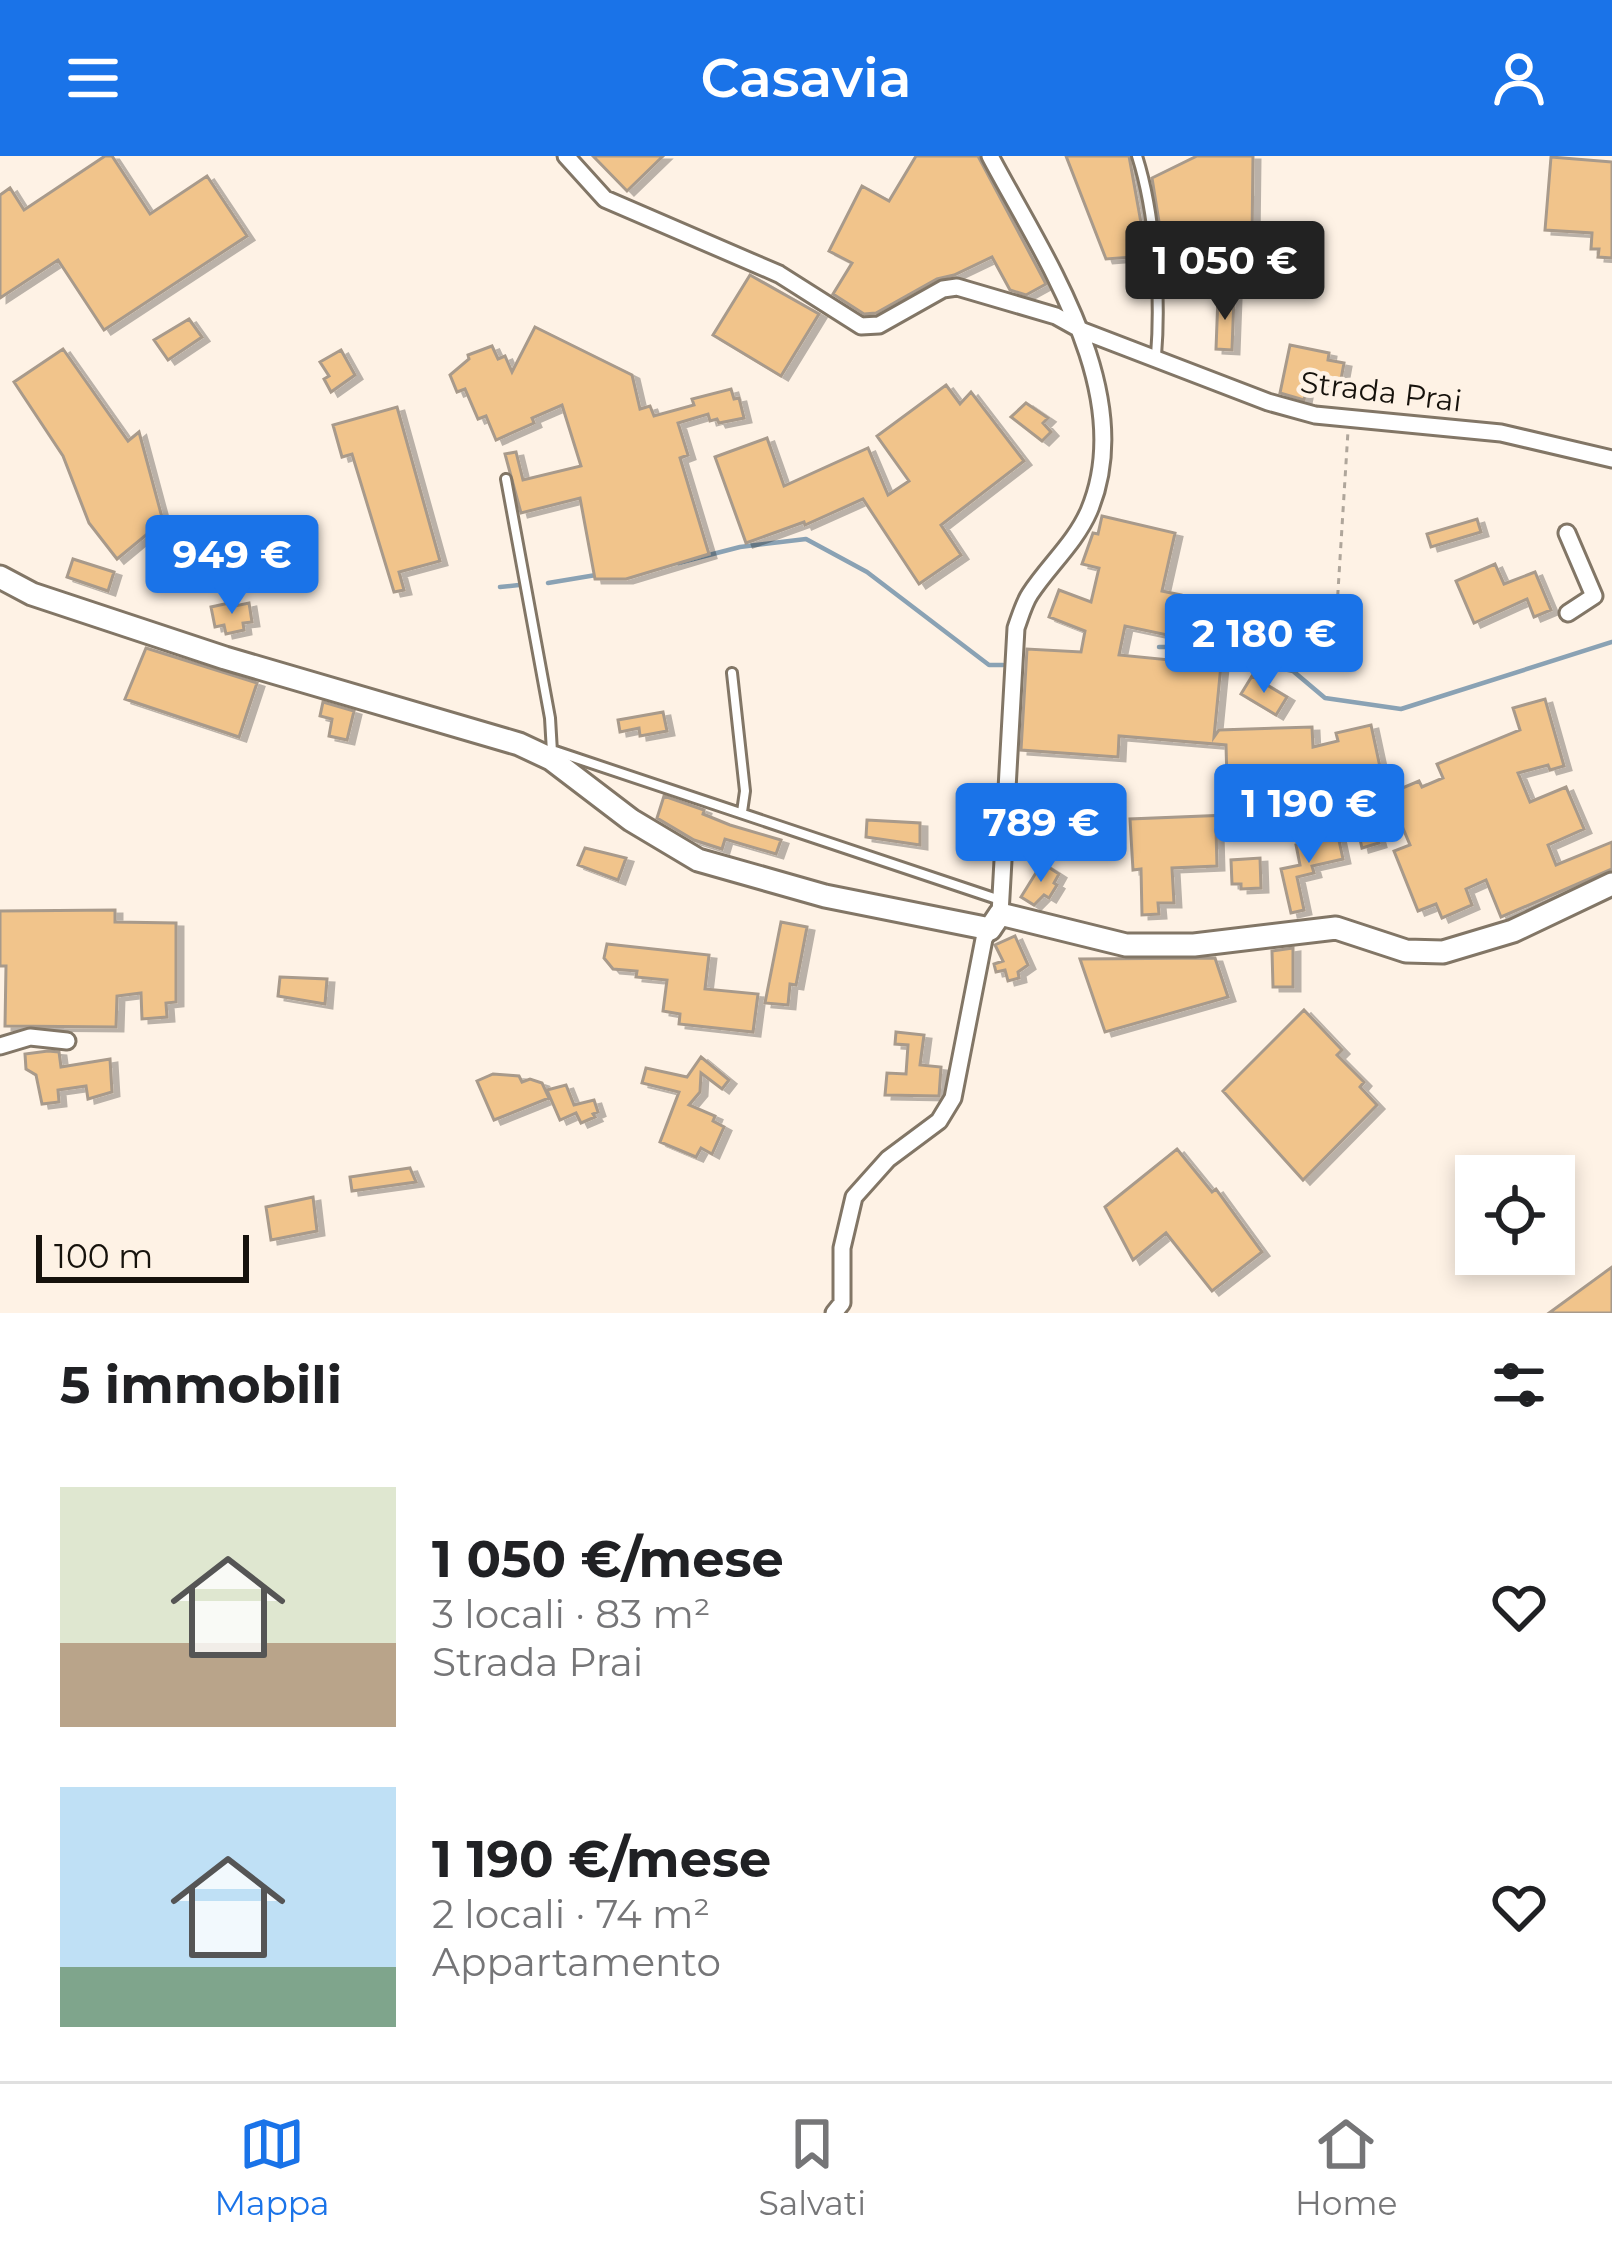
<!DOCTYPE html>
<html lang="it">
<head>
<meta charset="utf-8">
<style>
	:root { --surface:#fff; --page:#f2f2f2; --text:#202124; --muted:#757577; --line:#e0e0e0; --accent:#1a73e8 }
	body { margin:0; font-family:Montserrat,sans-serif; background:var(--page); color:var(--text); height:100vh; display:flex; flex-direction:column; font-size:45px; white-space:nowrap }
	* { box-sizing:border-box; margin:0 }
	p { font-size:39px; color:var(--muted) }
	.icon { flex:none; width:66px; height:66px; fill:none; stroke:currentColor; stroke-width:2; stroke-linecap:round; stroke-linejoin:round }
	.map { position:relative; height:1157px; overflow:hidden }
	.drawer { display:flex; flex-direction:column; background:var(--surface); flex:1 }
	.drawer>* { flex:none }
	.buttons { position:absolute; left:1455px; top:999px; display:grid; gap:24px }
	.buttons a { display:grid; place-items:center; width:120px; height:120px; border-radius:0px; background:var(--surface); box-shadow:0 6px 18px #0003; font-size:60px }
	.scale { position:absolute; left:36px; bottom:30px; width:213px; box-sizing:border-box; padding-left:12px; border:6px solid #16120c; border-top:0; font-size:33px; line-height:42px; white-space:nowrap; color:#16120c; -webkit-text-stroke:9px #fef2e5; paint-order:stroke }
	.price { position:absolute; translate:-50% -102px; padding:0 27px; border-radius:12px; background:var(--accent); color:#fff; font-size:39px; line-height:78px; filter:drop-shadow(0 3px 6px #0008) }
	.price::after { content:''; position:absolute; left:50%; top:72px; width:36px; height:27px; margin-left:-18px; background:inherit; clip-path:polygon(0 0,100% 0,50% 100%) }
	.price.active { background:#222; color:#fff }
	ul { padding:0; list-style:none }
	li { display:flex; align-items:center; gap:36px; height:300px; padding:0 60px }
	li span { display:grid; place-items:center; flex:none; width:336px; height:240px; border-radius:0px; color:#555 }
	li>.icon { margin-inline-start:auto }
	span .icon { width:144px; height:144px; fill:#fffc; stroke-width:1 }
	li b { font-size:51px }
	h2 { display:flex; justify-content:space-between; align-items:center; height:144px; padding:0 60px; font-size:51px }
	header { display:flex; justify-content:space-between; align-items:center; height:156px; padding:0 60px; background:var(--accent); color:#fff; font-size:54px; font-weight:600 }
	.tab-bar { display:flex; justify-content:space-around; align-items:center; height:168px; border-top:3px solid var(--line); background:var(--surface); font-size:33px; color:var(--muted) }
	.tab-bar a { display:grid; justify-items:center; gap:6px }
	.tab-bar .active { color:var(--accent) }
	.map>svg:first-child { display:block }
	.lines { fill:none; stroke-linecap:round; stroke-linejoin:round }
	.stream { stroke:#8aa2b4; stroke-width:4.5 }
	.building { fill:#f1c48b; stroke:#a89a8b; stroke-width:3; filter:url(#shadow) }
	.lane-casing { stroke:#827666; stroke-width:14 }
	.street-casing { stroke:#827666; stroke-width:21 }
	.secondary-casing { stroke:#827666; stroke-width:27 }
	.path { stroke:#afa69b; stroke-width:3; stroke-dasharray:6 6; stroke-linecap:butt }
	.lane { stroke:#fff; stroke-width:8 }
	.street { stroke:#fff; stroke-width:15 }
	.secondary { stroke:#fff; stroke-width:21 }
	.labels { text-anchor:middle; stroke-width:9; stroke-linejoin:round; paint-order:stroke }
	.street-label { font-size:30px; fill:#16120c; stroke:#fef2e5 }
</style>
</head>
<body>
<header><svg class="icon" aria-label="menu" viewBox="0 0 24 24"><path d="M4 6h16M4 12h16M4 18h16"/></svg>Casavia<svg class="icon" aria-label="person" viewBox="0 0 24 24"><circle cx="12" cy="8" r="4"/><path d="M4 21q1-7 8-7t8 7"/></svg></header>
<div class="map">
<svg width="1612" height="1157" viewBox="0 0 1612 1157">
	<defs>
		<filter id="shadow"><feDropShadow dx="7" dy="4" stdDeviation="0" flood-color="#0004"/></filter>
	</defs>
	<rect width="100%" height="100%" fill="#fef2e5"/>
	<g class="lines">
		<path class="stream" d="M678,407L740,391L806,383L867,416L989,509H1003
			M548,427L596,419
			M500,431L519,429
			M1159,491H1186L1293,515L1325,542L1401,553L1612,486"/>
	</g>
	<path class="building" d="M105,0H112L150,58L207,20L247,80L104,174L58,104L0,142V39L10,32L24,54Z
		M593,0H663L627,35Z
		M916,0H978L1046,128L1026,139L1010,134L992,101L954,119L937,123L876,157L864,158L833,138L852,107L829,95L862,30L889,45Z
		M1066,0H1129L1147,100L1106,103Z
		M1197,0H1253L1252,84L1163,91L1152,22Z
		M1551,1L1612,6V102L1598,101L1599,93H1591L1592,77L1545,74Z
		M750,119L819,158L781,220L713,179Z
		M1218,140H1234L1232,194L1216,193Z
		M189,163L202,181L168,204L154,184Z
		M535,171L632,219L640,253L650,250L654,260L694,249L692,243L731,233L734,243L739,242L744,262L719,267L717,263L710,265L708,258L678,267L688,299L680,302L709,398L626,423H595L580,342L521,357L505,298L516,296L523,324L581,310L562,249L532,262L534,267L496,284L486,260L478,263L465,233L457,236L450,219L469,203L468,199L492,190L498,203L505,200L512,216Z
		M1290,189L1329,197L1328,204L1344,207L1340,229L1308,223L1304,244L1280,237Z
		M63,193L128,285L139,276L163,365L117,403L89,367L63,300L14,226Z
		M341,194L355,219L331,236L324,223L329,220L320,206Z
		M946,229L960,248L971,236L1024,305L941,369L961,399L919,428L863,343L805,369L804,366L746,387L715,301L767,282L784,330L868,292L888,339L909,325L877,280Z
		M1026,247L1048,262L1043,267L1051,276L1042,285L1011,261Z
		M397,251L440,405L399,416L404,434L394,436L352,298L342,301L333,269Z
		M1102,360L1175,377L1162,435L1181,439L1172,480L1125,470L1119,499L1221,509L1214,581L1219,574L1312,571L1313,591L1338,585L1336,577L1371,569L1386,639L1419,625L1422,631L1443,622L1437,608L1520,574L1513,552L1545,543L1564,610L1550,614L1548,609L1518,617L1530,646L1566,631L1584,673L1548,689L1556,709L1612,686V713L1501,761L1486,724L1466,733L1472,749L1442,762L1436,748L1418,755L1394,695L1410,689L1394,651L1371,658L1379,687L1362,692L1344,613L1315,641L1296,673H1272L1266,643L1259,644L1260,673L1216,674L1217,710L1172,712L1174,747H1158L1159,758L1142,759L1141,713L1133,714L1130,663L1228,659L1226,589L1119,580L1118,601L1021,594L1027,493L1081,496L1085,475L1049,461L1059,434L1091,446L1099,412L1082,408L1093,377L1098,378Z
		M1477,363L1481,376L1431,391L1427,378Z
		M73,403L114,416L108,435L67,421Z
		M1495,408L1504,428L1535,416L1551,454L1534,461L1527,443L1474,467L1456,425Z
		M229,447L230,451L249,447L252,466L243,467L244,474L226,478L224,469L215,471L211,451Z
		M146,492L257,527L239,581L125,543Z
		M1252,520L1287,541L1276,559L1241,538Z
		M323,546L354,555L347,584L329,580L332,563L320,560Z
		M663,556L667,575L640,580L639,572L620,576L618,564Z
		M664,640L704,654L703,658L730,669L781,684L776,698L725,683L722,693L694,684L657,662Z
		M867,664L920,667V689L866,681Z
		M1338,680L1343,703L1312,710L1314,717L1297,721L1304,754L1291,757L1281,713L1300,709L1296,689Z
		M585,692L626,702L618,724L578,709Z
		M1260,702L1261,732L1241,733V728H1232L1231,704Z
		M1042,707L1059,718L1054,727L1057,729L1049,742L1044,739L1034,749L1021,741Z
		M115,754V766L176,767V846L166,847L167,861L142,863L141,837L117,840L116,871L5,870L6,810H0V755Z
		M781,766L807,771L796,829L790,828L788,849L765,847Z
		M1015,780L1028,809L1018,816L1019,822L1008,825L1005,814L996,816L994,808L1003,805L995,789Z
		M607,788L709,799L705,833L758,838L753,876L679,868L680,858L663,855L667,824L636,821L637,815L613,813L604,802Z
		M1293,792V831H1273L1272,795Z
		M1215,802L1228,841L1105,876L1080,803Z
		M280,821L327,823L325,848L278,840Z
		M1304,854L1342,894L1337,899L1364,926L1360,931L1377,949L1303,1024L1223,935Z
		M896,876L924,879L920,909L941,911L939,940L885,939L887,917L906,918L908,889L895,888Z
		M48,895L59,896L61,911L110,903L112,936L88,943L86,930L58,934L59,946L42,948L36,919L26,913L25,898Z
		M701,901L729,924L722,933L701,917L700,936L689,949L715,960L713,965L724,971L712,998L701,992L696,1001L660,986L679,936L642,927L646,912L687,921Z
		M493,918L519,920L522,926L530,923L542,927L549,942L494,964L477,925Z
		M566,929L574,949L594,944L598,956L593,958L595,961L581,967L576,957L560,964L547,934Z
		M1177,993L1212,1036L1216,1033L1262,1096L1212,1135L1166,1077L1133,1104L1105,1051Z
		M410,1012L416,1026L352,1035L350,1021Z
		M313,1041L317,1075L271,1084L266,1051Z
		M1612,1111V1157H1549Z"/>
	<g class="lines">
		<g class="lane-casing">
			<path id="lane" d="M1137,0C1155,56 1161,141 1156,200
				M506,323L550,562L552,596
				M732,517L745,635L742,656
				M552,594L1000,744"/>
		</g>
		<g class="street-casing">
			<path id="street" d="M566,0L605,43L779,118L861,170L879,169L943,133L957,131L1056,160L1083,175L1268,246L1315,259L1501,277L1612,303
				M990,0C1043,100 1139,237 1089,355C1075,387 1049,409 1030,438C1024,447 1020,461 1016,472L1000,758
				M1567,377L1594,440L1568,457
				M0,890L30,881L67,885
				M834,1157L842,1147V1092L854,1041L888,1003L939,965L953,942L984,783L990,773"/>
		</g>
		<g class="secondary-casing">
			<path id="secondary" d="M0,421L32,438L225,502L519,588L551,603L631,664L698,704L825,740L990,773L1000,758L1126,789H1194L1336,772L1406,795L1443,796L1513,775L1612,728"/>
		</g>
		<path class="path" d="M1344,471L1336,467L1348,275"/>
		<use href="#lane" class="lane"/>
		<use href="#street" class="street"/>
		<use href="#secondary" class="secondary"/>
	</g>
	<g class="labels">
		<g class="street-label">
			<text transform="translate(1381 236) rotate(7)" y="10">Strada Prai</text>
		</g>
	</g>
</svg>
<div class="buttons">
<a><svg class="icon" aria-label="locate" viewBox="0 0 24 24"><circle cx="12" cy="12" r="6"/><path d="M12 2v4M12 18v4M2 12h4M18 12h4"/></svg></a>
</div>
<div class="scale">100 m</div>
<b class="price active" style="left:1225px;top:167px">1 050 €</b>
<b class="price" style="left:232px;top:461px">949 €</b>
<b class="price" style="left:1264px;top:540px">2 180 €</b>
<b class="price" style="left:1309px;top:710px">1 190 €</b>
<b class="price" style="left:1041px;top:729px">789 €</b>
</div>
<section class="drawer">
<h2>5 immobili<svg class="icon" aria-label="filters" viewBox="0 0 24 24"><path d="M4 7h16M4 17h16"/><circle cx="9" cy="7" r="2"/><circle cx="15" cy="17" r="2"/></svg></h2>
<ul>
<li><span style="background:linear-gradient(#dfe7d0 65%,#b9a48a 0)"><svg class="icon" aria-label="home" viewBox="0 0 24 24"><path d="M3 11l9-7 9 7M6 9v11h12V9"/></svg></span><div><b>1 050 €/mese</b><p>3 locali · 83 m²</p><p>Strada Prai</p></div><svg class="icon" aria-label="heart" viewBox="0 0 24 24"><path d="M12 20l-8-8c-3-5 5-10 8-4 3-6 11-1 8 4z"/></svg></li>
<li><span style="background:linear-gradient(#bfe0f5 75%,#7fa58c 0)"><svg class="icon" aria-label="home" viewBox="0 0 24 24"><path d="M3 11l9-7 9 7M6 9v11h12V9"/></svg></span><div><b>1 190 €/mese</b><p>2 locali · 74 m²</p><p>Appartamento</p></div><svg class="icon" aria-label="heart" viewBox="0 0 24 24"><path d="M12 20l-8-8c-3-5 5-10 8-4 3-6 11-1 8 4z"/></svg></li>
</ul>
</section>
<nav class="tab-bar">
<a class="active"><svg class="icon" aria-label="map" viewBox="0 0 24 24"><path d="M3 6l6-2 6 2 6-2v14l-6 2-6-2-6 2zM9 4v14M15 6v14"/></svg>Mappa</a>
<a><svg class="icon" aria-label="saved" viewBox="0 0 24 24"><path d="M7 4h10v16l-5-4-5 4z"/></svg>Salvati</a>
<a><svg class="icon" aria-label="home" viewBox="0 0 24 24"><path d="M3 11l9-7 9 7M6 9v11h12V9"/></svg>Home</a>
</nav>
</body>
</html>
